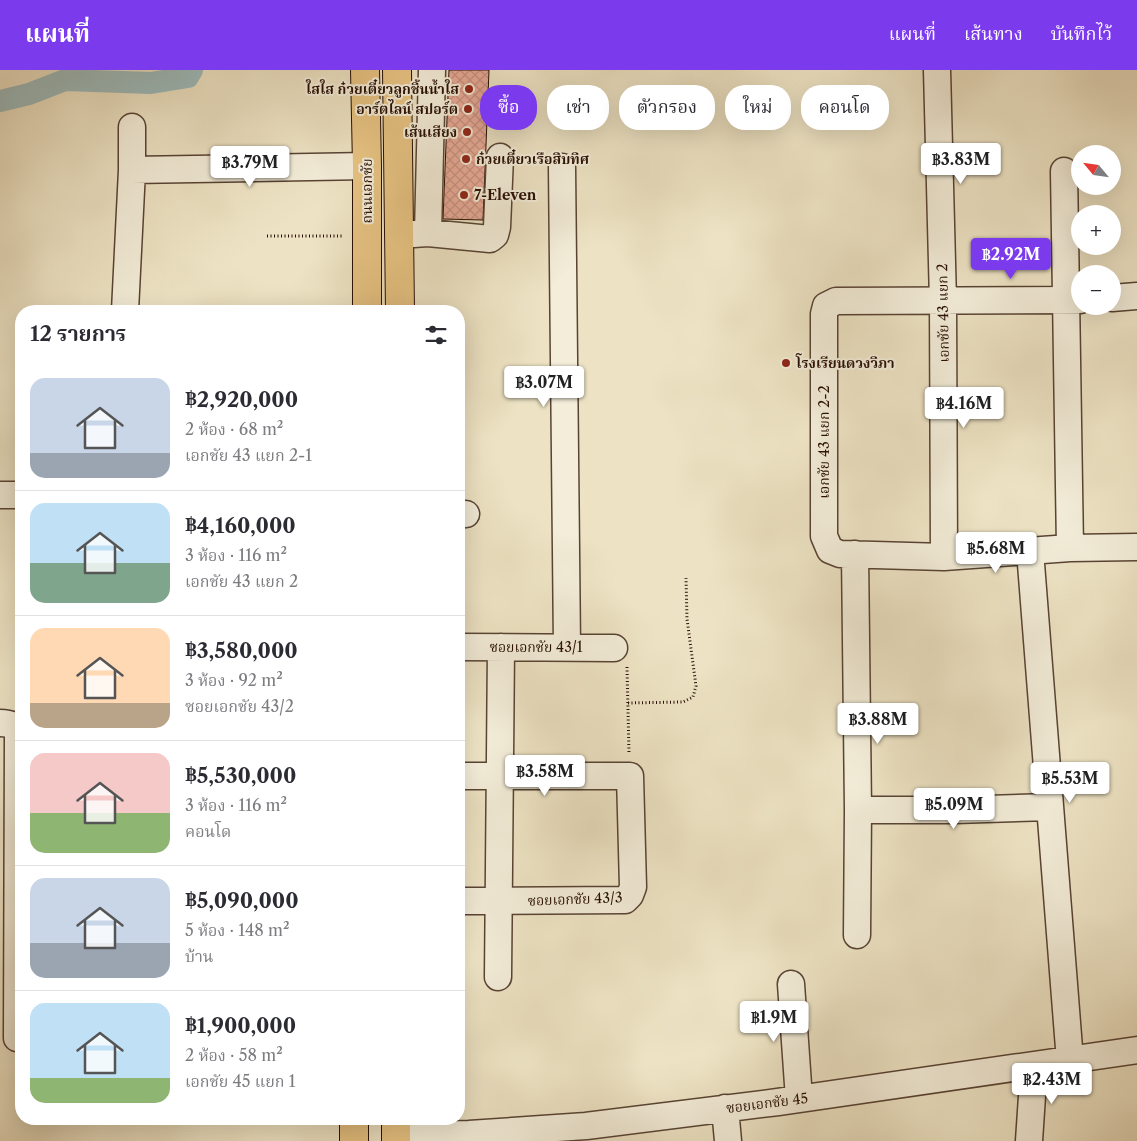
<!DOCTYPE html>
<html lang="th">
<head>
<meta charset="utf-8">
<style>
	:root { --surface:#fff; --page:#f7f7f7; --text:#2b2b33; --muted:#7c7c81; --line:#e1e1e2; --accent:#7c3aed }
	body { margin:0; font-family:"Libre Caslon Text","Noto Serif Thai",serif; background:var(--page); color:var(--text); height:100vh; display:flex; flex-direction:column; font-size:19px; white-space:nowrap }
	* { box-sizing:border-box; margin:0 }
	p { font-size:16px; color:var(--muted) }
	.icon { flex:none; width:28px; height:28px; fill:none; stroke:currentColor; stroke-width:2; stroke-linecap:round; stroke-linejoin:round }
	.map { position:relative; flex:1; overflow:hidden }
	.sheet { position:absolute; left:15px; top:235px; width:450px; height:820px; display:flex; flex-direction:column; background:var(--surface); border-radius:20px; box-shadow:0 5px 20px #0002 }
	.sheet>* { flex:none }
	.top-card { position:absolute; left:480px; top:15px; width:475px; height:45px; display:flex; gap:10px }
	.needle { width:32px; rotate:299deg }
	.controls { position:absolute; left:1071px; top:75px; display:grid; gap:10px }
	.controls a { display:grid; place-items:center; width:50px; height:50px; border-radius:50%; background:var(--surface); box-shadow:0 5px 20px #0002; font-size:25px }
	.price { position:absolute; translate:-50% -42px; padding:0 11px; border-radius:5px; background:#fff; color:#222; font-size:16px; line-height:32px; filter:drop-shadow(0 1px 2px #0008) }
	.price::after { content:''; position:absolute; left:50%; top:30px; width:15px; height:11px; margin-left:-8px; background:inherit; clip-path:polygon(0 0,100% 0,50% 100%) }
	.price.current { background:var(--accent); color:#fff }
	ul { padding:0; list-style:none }
	li { display:flex; align-items:center; gap:15px; height:125px; padding:0 15px }
	li+li { border-top:1px solid var(--line) }
	li span { display:grid; place-items:center; flex:none; width:140px; height:100px; border-radius:15px; color:#555 }
	li>.icon { margin-inline-start:auto }
	span .icon { width:60px; height:60px; fill:#fffc; stroke-width:1 }
	li b { font-size:21px }
	h2 { display:flex; justify-content:space-between; align-items:center; height:60px; padding:0 15px; font-size:21px }
	.pill { padding:0 18px; border-radius:20px; background:var(--surface); box-shadow:0 5px 20px #0002; font-size:18px; line-height:45px }
	.pill.current { background:var(--accent); color:#fff }
	header { display:flex; align-items:center; gap:30px; box-sizing:border-box; height:70px; padding:0 25px; background:var(--accent); color:#fff }
	header strong { font-size:24px }
	nav { display:flex; gap:28px; margin-inline-start:auto; font-size:18px }
	.map>svg:first-child { display:block }
	.lines { fill:none; stroke-linecap:round; stroke-linejoin:round }
	.canal { stroke:#9dbcbd; stroke-width:22 }
	.building { fill:url(#building-cross-hatch); stroke:#270e04 }
	.minor-casing { stroke:#584334; stroke-width:29 }
	.major-casing { stroke:#270e04; stroke-width:30 }
	.path { stroke:#270e04; stroke-width:3; stroke-dasharray:1 2.5; stroke-linecap:butt }
	.minor { stroke:#f3edd9; stroke-width:26 }
	.major { stroke:#e6c282; stroke-width:28 }
	.poi-dot { fill:#8f2418; stroke:#f3edd9; stroke-width:2 }
	.labels { text-anchor:middle; stroke-width:4; stroke-linejoin:round; paint-order:stroke }
	.poi-label { font-size:14px; font-weight:bold; fill:#270e04; stroke:#f3edd9; text-anchor:end }
	.street-label { font-size:14px; fill:#270e04; stroke:#f3edd9 }
</style>
</head>
<body>
<header>
<strong>แผนที่</strong>
<nav><a>แผนที่</a><a>เส้นทาง</a><a>บันทึกไว้</a></nav>
</header>
<div class="map">
<svg width="1137" height="1071" viewBox="0 0 1137 1071">
	<defs>
		<pattern id="building-cross-hatch" width="8" height="8" patternUnits="userSpaceOnUse" patternTransform="scale(1.25)"><rect width="8" height="8" fill="#e7a996"/><path d="M0 0l8 8M0 8l8-8" fill="none" stroke="#c69080"/></pattern>
	</defs>
	<rect width="100%" height="100%" fill="#ede3c4"/>
	<filter id="stains"><feTurbulence type="fractalNoise" baseFrequency=".004" numOctaves="4"/><feColorMatrix values="0 0 0 0 .2 0 0 0 0 .09 0 0 0 0 .02 0 0 0 .5 -.17"/></filter>
	<radialGradient id="worn" r=".72"><stop offset=".6" stop-color="#630" stop-opacity="0"/><stop offset="1" stop-color="#630" stop-opacity=".3"/></radialGradient>
	<g class="lines">
		<path class="canal" d="M0,31L29,24L65,10L151,13L188,7L192,0"/>
	</g>
	<path class="building" d="M449,0H489L483,150L443,149Z"/>
	<g class="lines">
		<g class="minor-casing">
			<path id="minor" d="M937,0L943,231L944,487
				M562,97L567,577
				M132,100L367,96
				M1064,101L1070,478
				M428,163L432,0
				M399,165L428,163L490,169L495,165L497,157L500,87
				M1112,228L1137,226
				M1080,230L836,231L826,236L824,244V466L830,480L840,484L944,487L1070,478L1137,477
				M125,241L132,100V57
				M0,425H21
				M459,445L466,444
				M1030,481L1070,991
				M855,484L858,740L857,865
				M459,577L614,578
				M0,653C10,653 14,655 18,663L17,968
				M459,706H630L633,817L630,825L625,830L459,831
				M858,740H955L1050,737
				M498,907L501,577
				M791,914L799,1029
				M725,1038L728,1071
				M396,1066L469,1064L586,1056L778,1032L1137,980
				M1029,1071L1034,996"/>
		</g>
		<g class="major-casing">
			<path id="major" d="M365,0L367,96V241
				M397,0L400,241
				M354,1071V1049
				M396,1071V1049"/>
		</g>
		<path class="path" d="M267,166H344
			M627,597L629,683
			M628,633L683,632L693,627L696,616L687,549L686,508"/>
		<use href="#minor" class="minor"/>
		<use href="#major" class="major"/>
	</g>
	<g class="poi-dot">
		<circle cx="469" cy="19" r="5"/>
		<circle cx="468" cy="39" r="5"/>
		<circle cx="467" cy="62" r="5"/>
		<circle cx="466" cy="89" r="5"/>
		<circle cx="464" cy="125" r="5"/>
		<circle cx="786" cy="293" r="5"/>
	</g>
	<g class="labels">
		<g class="poi-label">
			<text x="459" y="24">ใสใส ก๋วยเตี๋ยวลูกชิ้นน้ำใส</text>
			<text x="458" y="44">อาร์ตไลน์ สปอร์ต</text>
			<text x="457" y="67">เส้นเสียง</text>
			<text x="476" y="94" text-anchor="start">ก๋วยเตี๋ยวเรือสิบทิศ</text>
			<text x="474" y="130" text-anchor="start">7-Eleven</text>
			<text x="796" y="298" text-anchor="start">โรงเรียนดวงวิภา</text>
		</g>
		<g class="street-label">
			<text transform="translate(367 121) rotate(-90)" y="5">ถนนเอกชัย</text>
			<text transform="translate(943 243) rotate(-91)" y="5">เอกชัย 43 แยก 2</text>
			<text transform="translate(824 372) rotate(-90)" y="5">เอกชัย 43 แยก 2-2</text>
			<text x="536" y="582">ซอยเอกชัย 43/1</text>
			<text transform="translate(575 829) rotate(-2)" y="5">ซอยเอกชัย 43/3</text>
			<text transform="translate(767 1033) rotate(-7)" y="5">ซอยเอกชัย 45</text>
		</g>
	</g>
	<rect width="100%" height="100%" filter="url(#stains)"/>
	<rect width="100%" height="100%" fill="url(#worn)"/>
</svg>
<div class="controls">
<a><svg class="needle" viewBox="-14 -14 28 28"><path d="M0-13l5 13h-10z" fill="#e53935"/><path d="M0 13l5-13h-10z" fill="#7c7c81"/></svg></a>
<a>+</a>
<a>−</a>
</div>
<b class="price" style="left:961px;top:115px">฿3.83M</b>
<b class="price" style="left:250px;top:118px">฿3.79M</b>
<b class="price current" style="left:1011px;top:210px">฿2.92M</b>
<b class="price" style="left:544px;top:338px">฿3.07M</b>
<b class="price" style="left:964px;top:359px">฿4.16M</b>
<b class="price" style="left:996px;top:504px">฿5.68M</b>
<b class="price" style="left:878px;top:675px">฿3.88M</b>
<b class="price" style="left:545px;top:727px">฿3.58M</b>
<b class="price" style="left:1070px;top:734px">฿5.53M</b>
<b class="price" style="left:954px;top:760px">฿5.09M</b>
<b class="price" style="left:774px;top:973px">฿1.9M</b>
<b class="price" style="left:1052px;top:1035px">฿2.43M</b>
<div class="top-card">
<a class="pill current">ซื้อ</a>
<a class="pill">เช่า</a>
<a class="pill">ตัวกรอง</a>
<a class="pill">ใหม่</a>
<a class="pill">คอนโด</a>
</div>
<section class="sheet">
<h2>12 รายการ<svg class="icon" aria-label="filters" viewBox="0 0 24 24"><path d="M4 7h16M4 17h16"/><circle cx="9" cy="7" r="2"/><circle cx="15" cy="17" r="2"/></svg></h2>
<ul>
<li><span style="background:linear-gradient(#c9d6e8 75%,#9aa5b1 0)"><svg class="icon" aria-label="home" viewBox="0 0 24 24"><path d="M3 11l9-7 9 7M6 9v11h12V9"/></svg></span><div><b>฿2,920,000</b><p>2 ห้อง · 68 m²</p><p>เอกชัย 43 แยก 2-1</p></div></li>
<li><span style="background:linear-gradient(#bfe0f5 60%,#7fa58c 0)"><svg class="icon" aria-label="home" viewBox="0 0 24 24"><path d="M3 11l9-7 9 7M6 9v11h12V9"/></svg></span><div><b>฿4,160,000</b><p>3 ห้อง · 116 m²</p><p>เอกชัย 43 แยก 2</p></div></li>
<li><span style="background:linear-gradient(#ffd9b3 75%,#b9a48a 0)"><svg class="icon" aria-label="home" viewBox="0 0 24 24"><path d="M3 11l9-7 9 7M6 9v11h12V9"/></svg></span><div><b>฿3,580,000</b><p>3 ห้อง · 92 m²</p><p>ซอยเอกชัย 43/2</p></div></li>
<li><span style="background:linear-gradient(#f6c9c9 60%,#8fb573 0)"><svg class="icon" aria-label="home" viewBox="0 0 24 24"><path d="M3 11l9-7 9 7M6 9v11h12V9"/></svg></span><div><b>฿5,530,000</b><p>3 ห้อง · 116 m²</p><p>คอนโด</p></div></li>
<li><span style="background:linear-gradient(#c9d6e8 65%,#9aa5b1 0)"><svg class="icon" aria-label="home" viewBox="0 0 24 24"><path d="M3 11l9-7 9 7M6 9v11h12V9"/></svg></span><div><b>฿5,090,000</b><p>5 ห้อง · 148 m²</p><p>บ้าน</p></div></li>
<li><span style="background:linear-gradient(#bfe0f5 75%,#8fb573 0)"><svg class="icon" aria-label="home" viewBox="0 0 24 24"><path d="M3 11l9-7 9 7M6 9v11h12V9"/></svg></span><div><b>฿1,900,000</b><p>2 ห้อง · 58 m²</p><p>เอกชัย 45 แยก 1</p></div></li>
</ul>
</section>
</div>
</body>
</html>
